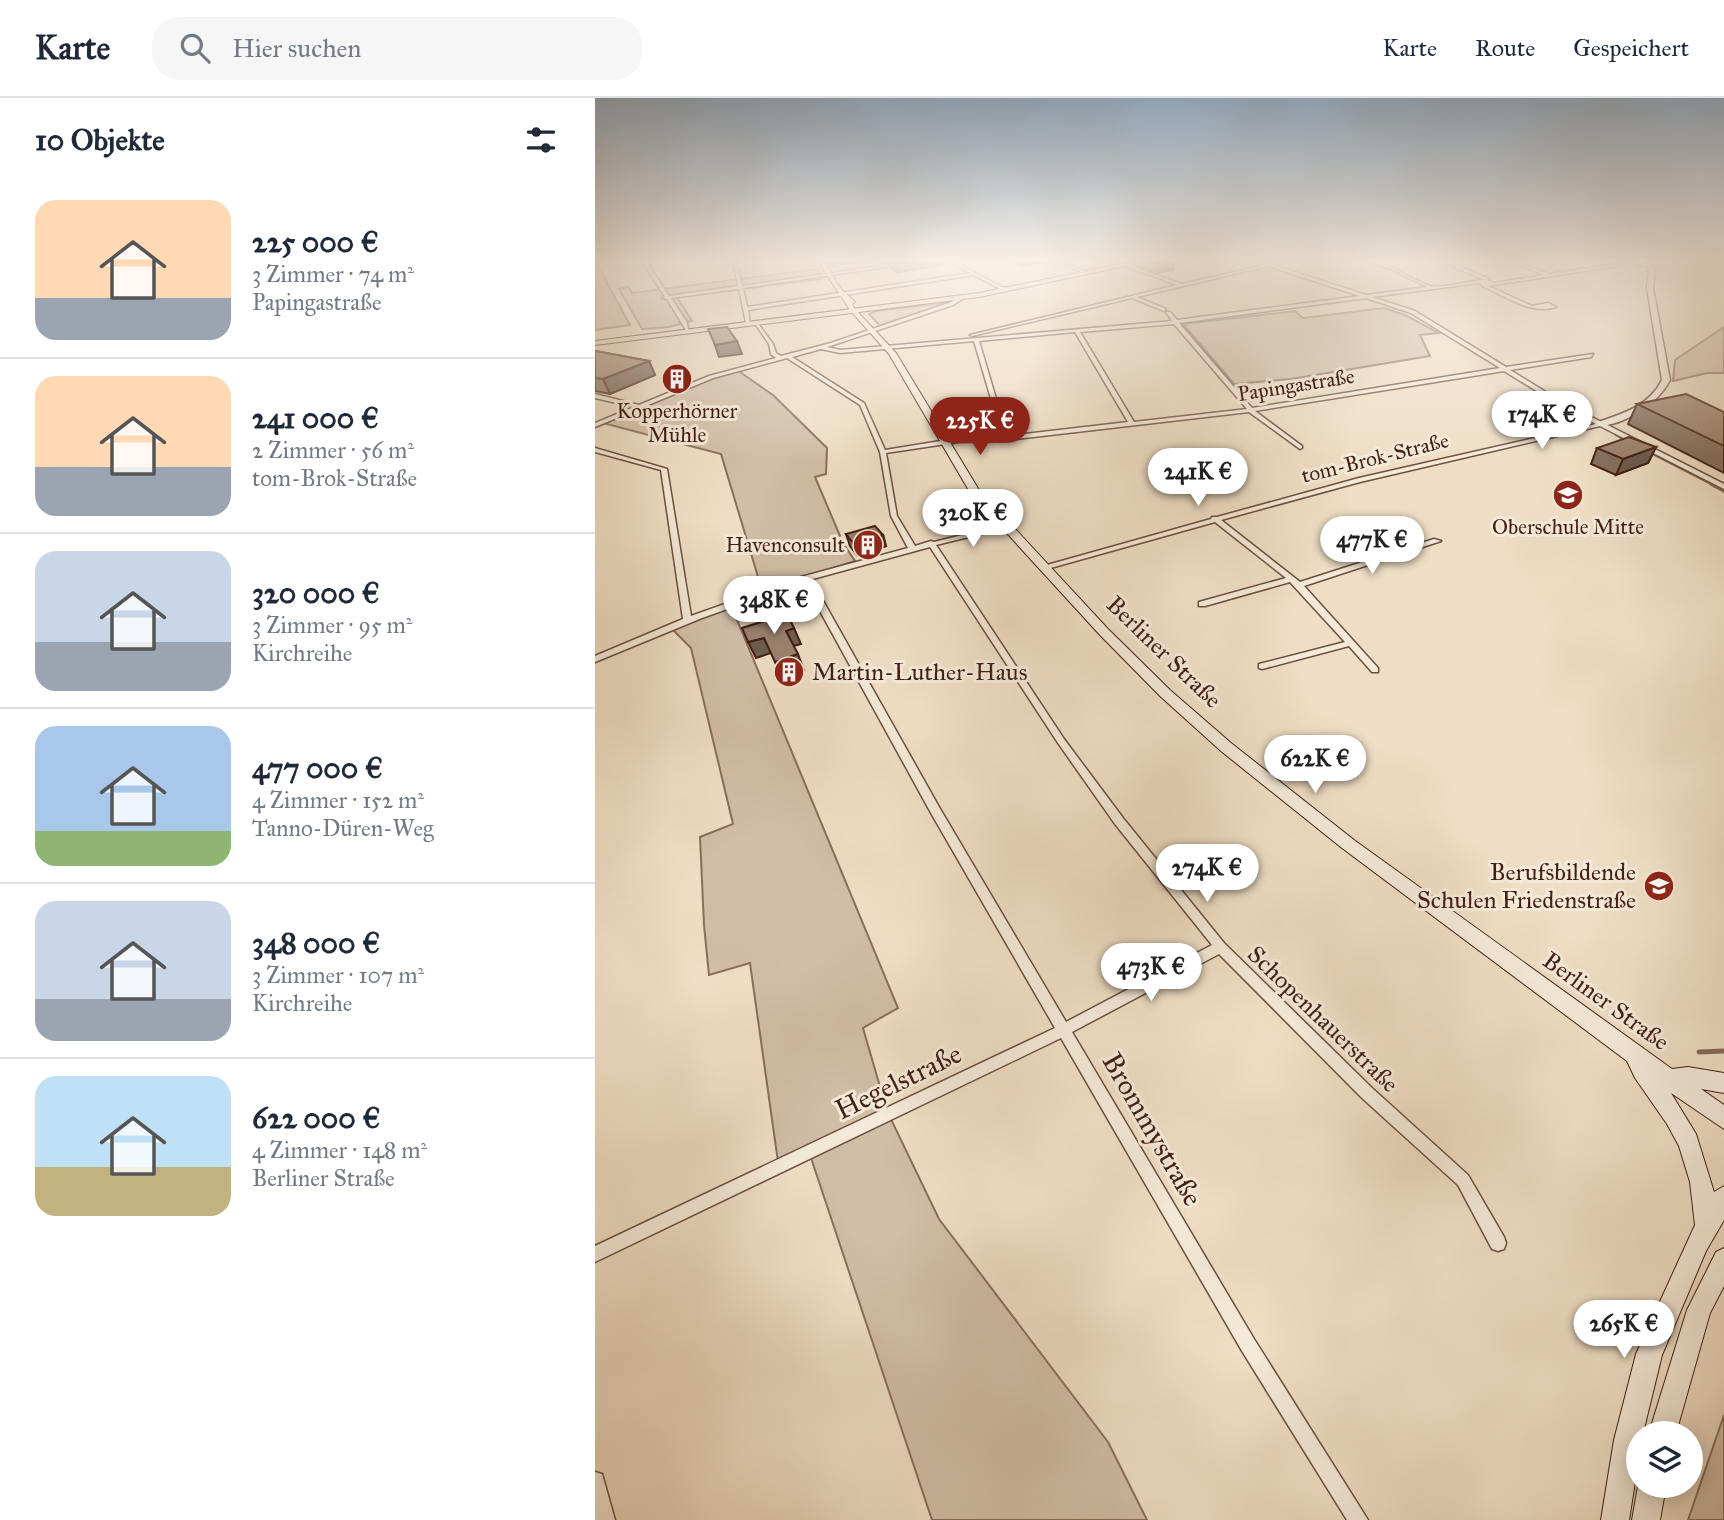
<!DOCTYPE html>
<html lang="de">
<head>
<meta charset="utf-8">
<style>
	:root { --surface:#fff; --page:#f6f6f7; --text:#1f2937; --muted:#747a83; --line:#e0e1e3; --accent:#8f2418 }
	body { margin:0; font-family:"IM FELL Great Primer",serif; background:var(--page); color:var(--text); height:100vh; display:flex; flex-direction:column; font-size:26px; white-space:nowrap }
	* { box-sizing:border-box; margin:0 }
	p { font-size:23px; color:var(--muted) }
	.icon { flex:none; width:38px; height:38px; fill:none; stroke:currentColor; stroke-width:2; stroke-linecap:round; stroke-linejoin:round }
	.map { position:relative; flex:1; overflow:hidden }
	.sheet { display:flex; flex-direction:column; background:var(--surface); width:595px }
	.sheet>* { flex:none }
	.fabs { position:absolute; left:1031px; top:1323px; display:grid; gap:14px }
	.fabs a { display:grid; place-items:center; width:77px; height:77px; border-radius:50%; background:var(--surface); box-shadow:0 4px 18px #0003; font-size:35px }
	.price { position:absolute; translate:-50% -60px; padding:0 16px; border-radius:24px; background:#fff; color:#222; font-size:23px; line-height:46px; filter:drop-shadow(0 2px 4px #0008) }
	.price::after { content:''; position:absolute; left:50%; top:42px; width:21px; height:16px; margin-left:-10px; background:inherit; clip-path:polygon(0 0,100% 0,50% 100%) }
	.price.on { background:var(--accent); color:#fff }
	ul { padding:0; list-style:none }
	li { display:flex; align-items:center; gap:21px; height:175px; padding:0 35px }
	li+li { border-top:2px solid var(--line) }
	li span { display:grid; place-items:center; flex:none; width:196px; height:140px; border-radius:21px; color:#555 }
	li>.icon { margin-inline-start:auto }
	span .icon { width:84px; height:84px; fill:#fffc; stroke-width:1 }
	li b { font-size:30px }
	h2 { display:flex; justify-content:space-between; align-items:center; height:84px; padding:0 35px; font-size:30px }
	header { display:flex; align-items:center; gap:42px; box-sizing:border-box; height:98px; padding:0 35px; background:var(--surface); border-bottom:2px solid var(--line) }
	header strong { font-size:33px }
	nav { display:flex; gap:38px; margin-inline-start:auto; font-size:24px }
	.search { width:490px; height:63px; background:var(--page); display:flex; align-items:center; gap:18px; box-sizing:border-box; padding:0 24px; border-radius:28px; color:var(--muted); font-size:26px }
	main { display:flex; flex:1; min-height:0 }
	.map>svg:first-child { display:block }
	.green { fill:#d1bea7; stroke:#896e5c; stroke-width:2 }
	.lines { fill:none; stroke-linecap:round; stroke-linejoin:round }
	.stream-far2 { stroke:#866b59; stroke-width:2.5 }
	.stream-far1 { stroke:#866b59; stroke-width:3.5 }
	.stream { stroke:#866b59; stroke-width:5 }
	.minor-casing { stroke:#6c4f3f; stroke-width:3 }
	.tertiary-casing { stroke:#6c4f3f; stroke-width:3 }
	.secondary-casing { stroke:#411f12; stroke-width:2 }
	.primary-casing { stroke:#411f12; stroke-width:2 }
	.minor { fill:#f5ead9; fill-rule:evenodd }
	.tertiary { fill:#f5ead9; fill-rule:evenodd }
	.secondary { fill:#f5ead9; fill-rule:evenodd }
	.primary { fill:#efdec5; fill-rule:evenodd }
	.wall { fill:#85705f; stroke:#411f12; stroke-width:2 }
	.shaded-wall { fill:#6c5b4e; stroke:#411f12; stroke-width:2 }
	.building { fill:#9b826f; stroke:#411f12; stroke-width:2 }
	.labels { text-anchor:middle; stroke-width:6; stroke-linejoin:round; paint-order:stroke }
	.far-street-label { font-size:21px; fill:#411f12; stroke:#f5ead9 }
	.far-poi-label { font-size:21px; fill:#411f12; stroke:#f5ead9 }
	.street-label { font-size:24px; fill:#411f12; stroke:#f5ead9 }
	.poi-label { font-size:24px; fill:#411f12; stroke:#f5ead9; text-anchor:start }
	.near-street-label { font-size:28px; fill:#411f12; stroke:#f5ead9 }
</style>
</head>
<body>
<header>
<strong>Karte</strong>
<div class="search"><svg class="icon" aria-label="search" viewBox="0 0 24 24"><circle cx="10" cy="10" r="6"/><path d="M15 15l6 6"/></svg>Hier suchen</div>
<nav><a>Karte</a><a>Route</a><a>Gespeichert</a></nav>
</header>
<main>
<section class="sheet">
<h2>10 Objekte<svg class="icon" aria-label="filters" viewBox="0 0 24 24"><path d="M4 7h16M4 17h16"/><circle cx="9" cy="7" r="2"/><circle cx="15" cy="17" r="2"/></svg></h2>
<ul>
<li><span style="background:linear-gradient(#ffd9b3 70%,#9aa5b1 0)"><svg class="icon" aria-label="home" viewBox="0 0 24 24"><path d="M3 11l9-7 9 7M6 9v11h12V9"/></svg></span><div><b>225 000 €</b><p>3 Zimmer · 74 m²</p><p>Papingastraße</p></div></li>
<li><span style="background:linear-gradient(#ffd9b3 65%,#9aa5b1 0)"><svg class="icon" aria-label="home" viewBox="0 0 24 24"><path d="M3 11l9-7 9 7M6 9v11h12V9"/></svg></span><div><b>241 000 €</b><p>2 Zimmer · 56 m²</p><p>tom-Brok-Straße</p></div></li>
<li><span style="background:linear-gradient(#c9d6e8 65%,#9aa5b1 0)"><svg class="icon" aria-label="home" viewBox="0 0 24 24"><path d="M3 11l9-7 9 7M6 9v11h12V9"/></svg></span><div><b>320 000 €</b><p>3 Zimmer · 95 m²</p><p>Kirchreihe</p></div></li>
<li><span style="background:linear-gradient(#a9c7e8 75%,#8fb573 0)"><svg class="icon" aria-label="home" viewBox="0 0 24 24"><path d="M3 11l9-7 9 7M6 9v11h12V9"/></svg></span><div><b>477 000 €</b><p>4 Zimmer · 152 m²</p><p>Tanno-Düren-Weg</p></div></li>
<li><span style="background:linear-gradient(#c9d6e8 70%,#9aa5b1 0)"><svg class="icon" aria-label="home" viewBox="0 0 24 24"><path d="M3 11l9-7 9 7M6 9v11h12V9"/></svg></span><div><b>348 000 €</b><p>3 Zimmer · 107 m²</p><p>Kirchreihe</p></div></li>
<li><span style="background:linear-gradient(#bfe0f5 65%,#c2b280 0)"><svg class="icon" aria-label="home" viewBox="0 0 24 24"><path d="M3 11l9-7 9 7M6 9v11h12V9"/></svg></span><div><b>622 000 €</b><p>4 Zimmer · 148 m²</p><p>Berliner Straße</p></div></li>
</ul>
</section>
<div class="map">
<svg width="1129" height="1422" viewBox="0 0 1129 1422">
	<rect width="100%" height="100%" fill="#efdec5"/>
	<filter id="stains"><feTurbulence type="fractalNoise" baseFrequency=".00286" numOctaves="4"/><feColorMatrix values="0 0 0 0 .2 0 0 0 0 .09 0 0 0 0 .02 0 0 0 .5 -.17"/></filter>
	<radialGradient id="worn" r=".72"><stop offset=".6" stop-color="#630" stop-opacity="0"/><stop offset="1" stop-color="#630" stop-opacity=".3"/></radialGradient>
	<path class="green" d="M0,163L35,227L0,232Z
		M223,171L227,181L82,199L97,223L74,229L47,231L24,191L34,189L37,195Z
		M354,204L285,228L274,216L281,213Z
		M789,210L810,217L844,235L825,237L835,258L696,281L639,286L588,226L700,213L708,220Z
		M1129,229V275H1112L1078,283L1080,262Z
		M142,272L178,297L232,350L231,376L220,379L248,445L260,463L167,492L126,356L8,325L117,279Z
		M203,485L206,492L140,517L303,910L268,930L292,1013L344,1121L513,1344L552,1422H337L214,1054L183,1064L155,865L114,877L109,827L105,739L138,726L96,550L76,530Z
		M1129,1317V1422H1093Z"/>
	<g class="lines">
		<path class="stream-far2" d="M1021,337L1032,343
			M1052,353L1120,388"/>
		<path class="stream-far1" d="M1116,386L1129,393"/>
		<path class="stream" d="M1104,954L1129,953"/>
		<g class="minor-casing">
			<path id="minor" d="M46,162H50L74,198L143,188L138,162H142L147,188L327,162H338L148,190L152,209L375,175L351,162H356L407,189L421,191H405L379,177L153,212L155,225L153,226L151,225L144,191L76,200L91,223L94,233L92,234L72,201L67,200L70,199Z
				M460,162H465L493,175L490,176Z
				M656,162L673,166L696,162L678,167L771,197L832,189L796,171L768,162C794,162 812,181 835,188C847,191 876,182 890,182L852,166L850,162H854L855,164L894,181L893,183L899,185L949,177L912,162H918L954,176L1034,164L1057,167L1056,169L1034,166L893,188L937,208L953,205L961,209C937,217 911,199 889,189L884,185L777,199L820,213L911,269L998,256L996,259L915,272L967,304L1129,386V391L1127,390L1005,328L765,384L626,422L705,484L839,441L846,443L709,488L783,570V574H777L754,548L667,571L664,570V566L750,544L695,484L610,508H604V504L691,480L620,424L452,471L445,469L616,421L617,419H622L764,380L1001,326L963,306L909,273L660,313L707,348V350L705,351L654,314L403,343L364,344L291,355L302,418L320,448L336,443L339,444L415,425V429L341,447L469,641L528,720L629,845L777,990L873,1077L909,1139L911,1145L909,1151L903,1153L897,1151L863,1087L767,1000L624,856L477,934L659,1241L773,1422H752L647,1253L466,940L0,1164V1148L460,930L336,715L214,493L208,484L107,520L0,564V558L88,521L66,372L0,354V350L72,371L96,518L206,479L313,450L296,418L285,354L265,307L192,260L118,280L0,329V325L39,309L0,300V296L44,307L114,278L181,260L176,256L174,246L159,224L161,223L178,246L181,255L186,258L236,245L354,205L367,198L369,200L358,207L232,249L245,252L577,223L571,214H575L582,222L765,198L673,168L542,199L571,211L569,213L537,200L377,238L375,237L582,187L530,168V166L587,186L669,167ZM771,200L816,215L905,270L657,310L584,225ZM579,226L652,311L539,324L485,234ZM480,234L533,324L412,338L384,243ZM379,243L407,338L364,340L290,352L269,305L197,259L226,251L245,255ZM335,449L463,645L520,726L617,847L471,924L344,709L222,492L214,482Z
				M0,1374L7,1376L20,1422H0Z"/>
		</g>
		<g class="tertiary-casing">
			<path id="tertiary" d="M1055,162H1061L1058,190L1075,282C1063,306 1030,327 1003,328V324C1028,316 1055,307 1067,282L1052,190Z"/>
		</g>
		<g class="secondary-casing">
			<path id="secondary" d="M222,162H228L245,190L260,204L257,206L259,210L301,255L384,392L513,531L575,592L636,645L759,742L1077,971L1093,969L1129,975V995L1106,991L1129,1007V1031L1076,995L1101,1036L1119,1094L1129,1088V1122L1111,1153L1067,1257L1048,1335H1043V1365L1034,1422H1006L1019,1342L1041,1256L1100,1127L1095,1084L1084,1048L1072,1026L1040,980L1032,963L747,750L626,653L565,598L505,537L376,396L294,256L255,212Z
				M1129,1150V1188L1115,1215L1081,1335H1054L1092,1212L1121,1154Z
				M1043,1388H1071L1065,1422H1037Z"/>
		</g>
		<g class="primary-casing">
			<path id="primary" d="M545,162H558L384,199L0,247V243L384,195Z"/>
		</g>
		<use href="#minor" class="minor"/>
		<use href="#tertiary" class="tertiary"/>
		<use href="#secondary" class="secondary"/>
		<use href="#primary" class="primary"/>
	</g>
	<path class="wall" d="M283,162H346V167L303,174L297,171L295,164L288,165Z
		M416,162H456V163L427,168Z
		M543,162H579V171L563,175L543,168Z
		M0,253L54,263L60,277L15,296L0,293Z
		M1042,306L1129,314V375L1033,326Z
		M1061,349L1053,365L1021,377L996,366L1002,350Z
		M251,436L288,437L291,448L262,457L255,448Z"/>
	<path class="shaded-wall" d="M233,162H278L235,168Z
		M287,162H295V164L288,165Z
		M299,162H346V167L303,174Z
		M427,162H456V163L427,168Z
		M563,162H579V171L563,175Z
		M142,243L147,256L124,259L120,247Z
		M54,263L60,277L15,296L8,281Z
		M1061,349L1053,365L1021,377L1028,361Z
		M288,437L291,448L262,457L259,446Z
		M199,530L206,546L198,548L191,533Z
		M169,540L176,555L161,560L153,544Z
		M203,556L209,572L187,579L180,564Z"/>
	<path class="building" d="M132,229L142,243L120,247L113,231Z
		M0,253H1L54,263L8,281L0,280Z
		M1091,296L1129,314V348L1042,306Z
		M1034,339L1061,349L1028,361L1002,350Z
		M280,428L288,437L259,446L251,436Z
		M192,516L199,530L191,533L203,556L180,564L169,540L153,544L147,530Z"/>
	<linearGradient id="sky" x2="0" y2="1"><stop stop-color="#93abc2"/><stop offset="0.45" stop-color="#f8f0e5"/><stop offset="1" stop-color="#f8f0e5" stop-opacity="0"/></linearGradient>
	<rect width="1129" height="361" fill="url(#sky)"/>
	<defs>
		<g id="building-disc" transform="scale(1.575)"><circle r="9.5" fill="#8f2418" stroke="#f5ead9"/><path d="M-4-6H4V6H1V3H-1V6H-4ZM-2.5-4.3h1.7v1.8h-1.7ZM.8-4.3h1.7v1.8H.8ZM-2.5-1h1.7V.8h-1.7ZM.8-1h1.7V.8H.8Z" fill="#fff"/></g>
		<g id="school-disc" transform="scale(1.575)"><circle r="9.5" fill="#8f2418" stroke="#f5ead9"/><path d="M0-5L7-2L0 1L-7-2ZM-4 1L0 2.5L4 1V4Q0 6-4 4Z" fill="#fff"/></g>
	</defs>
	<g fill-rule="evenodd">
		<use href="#building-disc" x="82" y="281"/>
		<use href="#school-disc" x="973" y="397"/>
		<use href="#building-disc" x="273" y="447"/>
		<use href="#building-disc" x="194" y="574"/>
		<use href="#school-disc" x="1064" y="788"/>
	</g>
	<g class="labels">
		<g class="far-street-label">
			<text transform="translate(701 287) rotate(-9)" y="7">Papingastraße</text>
			<text transform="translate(780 360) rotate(-14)" y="7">tom-Brok-Straße</text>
		</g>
		<g class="far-poi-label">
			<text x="82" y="320">Kopperhörner<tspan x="82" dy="24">Mühle</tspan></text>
			<text x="973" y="436">Oberschule Mitte</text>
			<text x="250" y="454" text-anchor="end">Havenconsult</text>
		</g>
		<g class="street-label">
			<text transform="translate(569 554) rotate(44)" y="8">Berliner Straße</text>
			<text transform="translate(1011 903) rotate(36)" y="8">Berliner Straße</text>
			<text transform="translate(728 921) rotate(44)" y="8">Schopenhauerstraße</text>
		</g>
		<g class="poi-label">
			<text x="217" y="582">Martin-Luther-Haus</text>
			<text x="1041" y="782" text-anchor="end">Berufsbildende<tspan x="1041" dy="28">Schulen Friedenstraße</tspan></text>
		</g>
		<g class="near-street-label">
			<text transform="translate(303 983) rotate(-26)" y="10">Hegelstraße</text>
			<text transform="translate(558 1031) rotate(60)" y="10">Brommystraße</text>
		</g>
	</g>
	<rect width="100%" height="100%" filter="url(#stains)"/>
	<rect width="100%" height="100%" fill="url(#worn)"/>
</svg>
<div class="fabs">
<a><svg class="icon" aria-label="layers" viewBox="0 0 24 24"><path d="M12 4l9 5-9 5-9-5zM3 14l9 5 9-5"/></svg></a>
</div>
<b class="price" style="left:947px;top:353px">174K €</b>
<b class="price on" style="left:385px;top:359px">225K €</b>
<b class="price" style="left:603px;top:410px">241K €</b>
<b class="price" style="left:378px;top:451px">320K €</b>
<b class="price" style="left:777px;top:478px">477K €</b>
<b class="price" style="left:179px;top:538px">348K €</b>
<b class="price" style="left:720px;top:697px">622K €</b>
<b class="price" style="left:612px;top:806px">274K €</b>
<b class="price" style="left:556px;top:905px">473K €</b>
<b class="price" style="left:1029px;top:1262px">265K €</b>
</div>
</main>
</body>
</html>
